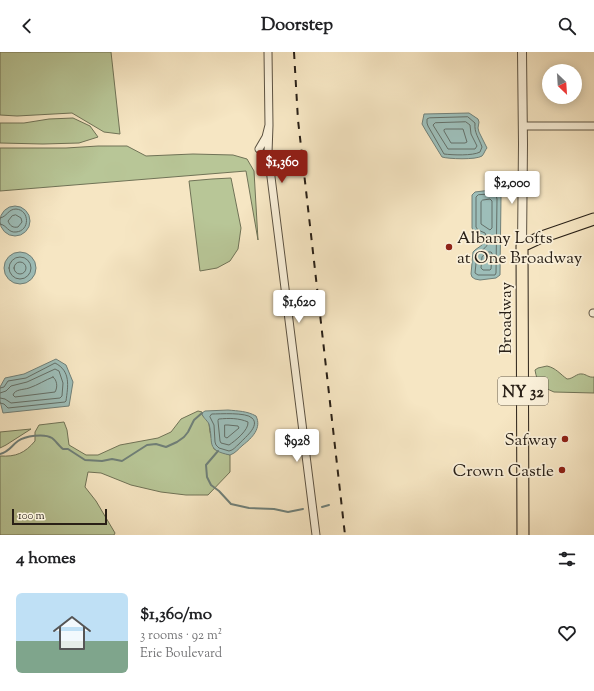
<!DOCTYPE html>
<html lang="en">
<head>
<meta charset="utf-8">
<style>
	:root { --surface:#fff; --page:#f6f6f6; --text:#202124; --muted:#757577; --line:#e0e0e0; --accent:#8f2418 }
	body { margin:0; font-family:"Sorts Mill Goudy",serif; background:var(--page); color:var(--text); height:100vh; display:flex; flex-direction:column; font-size:15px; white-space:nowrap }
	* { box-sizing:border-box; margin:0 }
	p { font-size:13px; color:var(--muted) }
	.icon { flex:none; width:22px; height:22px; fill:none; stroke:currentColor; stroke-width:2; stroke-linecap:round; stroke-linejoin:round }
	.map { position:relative; height:483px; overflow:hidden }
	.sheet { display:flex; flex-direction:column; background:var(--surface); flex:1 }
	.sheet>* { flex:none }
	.needle { width:26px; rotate:155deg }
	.fabs { position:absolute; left:542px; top:12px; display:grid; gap:8px }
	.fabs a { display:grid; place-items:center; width:40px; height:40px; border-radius:50%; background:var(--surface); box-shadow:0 2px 10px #0003; font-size:20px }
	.scale { position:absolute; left:12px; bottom:10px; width:95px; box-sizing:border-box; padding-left:4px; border:2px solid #292017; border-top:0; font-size:11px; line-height:14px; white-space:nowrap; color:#292017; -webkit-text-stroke:3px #f9efd8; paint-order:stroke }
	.price { position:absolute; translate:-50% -34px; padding:0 9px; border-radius:4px; background:#fff; color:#222; font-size:13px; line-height:26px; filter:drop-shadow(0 1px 2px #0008) }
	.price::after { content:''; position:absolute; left:50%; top:24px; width:12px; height:9px; margin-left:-6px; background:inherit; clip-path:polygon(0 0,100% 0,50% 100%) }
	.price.current { background:var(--accent); color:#fff }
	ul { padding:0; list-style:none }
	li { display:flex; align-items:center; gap:12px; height:100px; padding:0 16px }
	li+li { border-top:1px solid var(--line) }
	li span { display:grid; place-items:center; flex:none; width:112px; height:80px; border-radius:6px; color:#555 }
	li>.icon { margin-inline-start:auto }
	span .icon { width:48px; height:48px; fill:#fffc; stroke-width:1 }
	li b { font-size:17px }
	h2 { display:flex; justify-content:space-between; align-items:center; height:48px; padding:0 16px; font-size:17px }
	header { display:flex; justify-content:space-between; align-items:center; height:52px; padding:0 16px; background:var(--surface); font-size:18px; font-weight:700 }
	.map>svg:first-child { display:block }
	.green { fill:#b8c697; stroke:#707357 }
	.water { fill:#9dbeb9; stroke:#6f7f78 }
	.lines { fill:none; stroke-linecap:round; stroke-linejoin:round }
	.shore { stroke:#636f68; stroke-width:1 }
	.stream { stroke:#6f7f78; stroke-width:2 }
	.minor-casing { stroke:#5c5242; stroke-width:9 }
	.tertiary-casing { stroke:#5c5242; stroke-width:10 }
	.primary-casing { stroke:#292017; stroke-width:13 }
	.minor { stroke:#f9efd8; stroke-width:7 }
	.tertiary { stroke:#f9efd8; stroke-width:8 }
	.primary { stroke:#f6e6c3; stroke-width:11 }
	.rail { stroke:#292017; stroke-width:2; stroke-dasharray:7 7; stroke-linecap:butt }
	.poi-dot { fill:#8f2418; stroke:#f9efd8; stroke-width:1.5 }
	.labels { text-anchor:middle; stroke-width:3.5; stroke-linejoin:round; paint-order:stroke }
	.shield { fill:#f9efd8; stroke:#675e51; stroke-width:1 }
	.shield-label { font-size:16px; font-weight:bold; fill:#292017 }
	.poi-label { font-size:17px; fill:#292017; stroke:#f9efd8; text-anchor:end }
	.street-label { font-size:17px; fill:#292017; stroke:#f9efd8 }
</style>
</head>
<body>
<header><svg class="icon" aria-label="back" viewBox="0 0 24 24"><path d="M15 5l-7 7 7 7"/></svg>Doorstep<svg class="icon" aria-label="search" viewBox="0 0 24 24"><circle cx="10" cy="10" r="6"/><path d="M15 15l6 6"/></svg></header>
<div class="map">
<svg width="594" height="483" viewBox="0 0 594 483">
	<rect width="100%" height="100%" fill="#f6e6c3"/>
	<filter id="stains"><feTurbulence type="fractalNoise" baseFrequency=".005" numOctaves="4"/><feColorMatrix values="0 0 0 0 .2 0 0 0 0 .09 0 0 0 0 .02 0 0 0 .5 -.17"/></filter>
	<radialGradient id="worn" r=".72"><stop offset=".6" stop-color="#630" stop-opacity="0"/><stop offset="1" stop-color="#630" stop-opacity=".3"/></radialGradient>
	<path class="green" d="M0,0H111L120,82L104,80L72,61L17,64L0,63Z
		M73,66L90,74L98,85L79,91L43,92L0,91V71H24L49,67Z
		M98,94H127L146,104L193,102L233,103L247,107L254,119L258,188L246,119L0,139V96H66Z
		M231,126L241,176L238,197L230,209L217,216L200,219L189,129L212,127Z
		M547,314C556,316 560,322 567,327C573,327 577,321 582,322C586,322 589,326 594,325V341L554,340C542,335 537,331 535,318L538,316Z
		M198,359L202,360V363L208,369L209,372L210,380L214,397L218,399L230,403V420L208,443H186L161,440L131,433L101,421L88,420L85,435L96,449L115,481L114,483H0V404C16,405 25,401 35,389V380L39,373L64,370L67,378L69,393L86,403H98L120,393L158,386L171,380L181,367Z
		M31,377L6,393L0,396V380Z"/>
	<path class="water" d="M469,61L478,67L479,70L478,76L479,80L487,96C485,98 484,102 482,104C476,108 448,107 442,105L426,79L422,72L424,62Z
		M491,138C496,139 500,139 501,145L500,223L496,226L480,228L475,227L472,225L471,222L473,200L475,198L482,193L484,188L482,183L475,181L472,176V143L475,140Z
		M0 169a15 15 0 1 1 30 0a15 15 0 1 1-30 0Z
		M4 216a16 16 0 1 1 32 0a16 16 0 1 1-32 0Z
		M56,307L66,313L73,330L69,354L3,361L0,349V335L5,326L24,322Z
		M228,358C238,359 247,359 256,364C262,376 252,386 243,393C238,397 236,401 230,403C205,398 214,391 209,372C207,368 202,365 202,361L205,359Z"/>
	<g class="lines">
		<path class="shore" d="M468,65L475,71C474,81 479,86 482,95L480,100C473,104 452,103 444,102L428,74L427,71V67L429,66Z
			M466,70L470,73L471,82L477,94L475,97H448L433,73L435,71Z
			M446,77H463L467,90L465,91H451L444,79V78Z
			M491,142L496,143L497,147L496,221L495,223H478L475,221L477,202C486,195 491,194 485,181L478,178L476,175V145L478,143Z
			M483,148L490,147L492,149V176L490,178L481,172V150Z
			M16,163L21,166L22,170L18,175C13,176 10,174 8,169L12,164Z
			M0,166C7,165 8,157 16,157C30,158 30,179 16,180C8,181 7,173 0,172
			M489,200H491L492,201L491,217L490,218H483L481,216L482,205Z
			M9 216a11 11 0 1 1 22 0a11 11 0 1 1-22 0Z
			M14 216a6 6 0 1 1 12 0a6 6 0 1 1-12 0Z
			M53,325C57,328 58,335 55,340L15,345L13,343C15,337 23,338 29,336C38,333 45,328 53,325Z
			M0,336L4,335L8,329L26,326L55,311C71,319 68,334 66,349L65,350L8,356L4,352L0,351
			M0,341L6,339L11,334L27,330L55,317L59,319L63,331L62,344L60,346L11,351L5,347L0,346
			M212,362C220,362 246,360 252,366C261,374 243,387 239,392C235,395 234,398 229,399L219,396L216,393L215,390L214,373L210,365Z
			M219,367C229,366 239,366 248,370C249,378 235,389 229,393L221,391L220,389L218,369Z
			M225,373H228L238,374L239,376L227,386L225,385Z"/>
		<path class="stream" d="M218,399L206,413L207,425L211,433L219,439L231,452L249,456L274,457L288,460L303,457
			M0,402C9,400 11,394 18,389C25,384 44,381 52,386C55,388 59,394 63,397H68L85,408L102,409L112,407L122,409L147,393L156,392L166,395L177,390L184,385L188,380L194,368L202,361
			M322,455L329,453"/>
		<g class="minor-casing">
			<path id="minor" d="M269,73L268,101L316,483
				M523,74H594
				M259,97L266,85L269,73L268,0
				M593,261H594"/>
		</g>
		<g class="tertiary-casing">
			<path id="tertiary" d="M522,194L523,92L522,0"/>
		</g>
		<g class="primary-casing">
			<path id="primary" d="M523,483L522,194L539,186L594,167"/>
		</g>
		<use href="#minor" class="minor"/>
		<use href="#tertiary" class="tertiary"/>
		<use href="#primary" class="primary"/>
		<path class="rail" d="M294,0L298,68L302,103L345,483"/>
	</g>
	<g class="poi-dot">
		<circle cx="449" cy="195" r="4"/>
		<circle cx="565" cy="387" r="4"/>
		<circle cx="562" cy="418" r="4"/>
	</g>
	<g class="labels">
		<rect class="shield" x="498" y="325" width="50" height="28" rx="3"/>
		<g class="shield-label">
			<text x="523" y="345">NY 32</text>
		</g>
		<g class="poi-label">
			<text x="457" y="191" text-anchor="start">Albany Lofts<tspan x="457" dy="20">at One Broadway</tspan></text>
			<text x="557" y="393">Safway</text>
			<text x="554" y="424">Crown Castle</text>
		</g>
		<g class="street-label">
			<text transform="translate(505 266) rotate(-90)" y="6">Broadway</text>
		</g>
	</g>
	<rect width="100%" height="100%" filter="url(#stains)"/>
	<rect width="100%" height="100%" fill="url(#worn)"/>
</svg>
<div class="fabs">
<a><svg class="needle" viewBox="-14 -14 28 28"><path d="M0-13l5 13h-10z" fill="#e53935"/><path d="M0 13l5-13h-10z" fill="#757577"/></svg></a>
</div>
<div class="scale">100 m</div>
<b class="price current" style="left:282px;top:132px">$1,360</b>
<b class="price" style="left:512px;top:153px">$2,000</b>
<b class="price" style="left:299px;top:272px">$1,620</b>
<b class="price" style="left:297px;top:411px">$928</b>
</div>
<section class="sheet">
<h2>4 homes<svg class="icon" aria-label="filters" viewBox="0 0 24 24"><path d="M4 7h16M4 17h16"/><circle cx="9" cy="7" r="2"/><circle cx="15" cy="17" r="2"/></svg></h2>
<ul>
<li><span style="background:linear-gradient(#bfe0f5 60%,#7fa58c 0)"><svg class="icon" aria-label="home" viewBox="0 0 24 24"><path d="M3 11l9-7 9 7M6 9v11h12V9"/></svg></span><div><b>$1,360/mo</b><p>3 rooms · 92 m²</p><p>Erie Boulevard</p></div><svg class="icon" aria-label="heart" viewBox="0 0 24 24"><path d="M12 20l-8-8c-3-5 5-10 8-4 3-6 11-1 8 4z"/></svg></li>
</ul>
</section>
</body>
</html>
